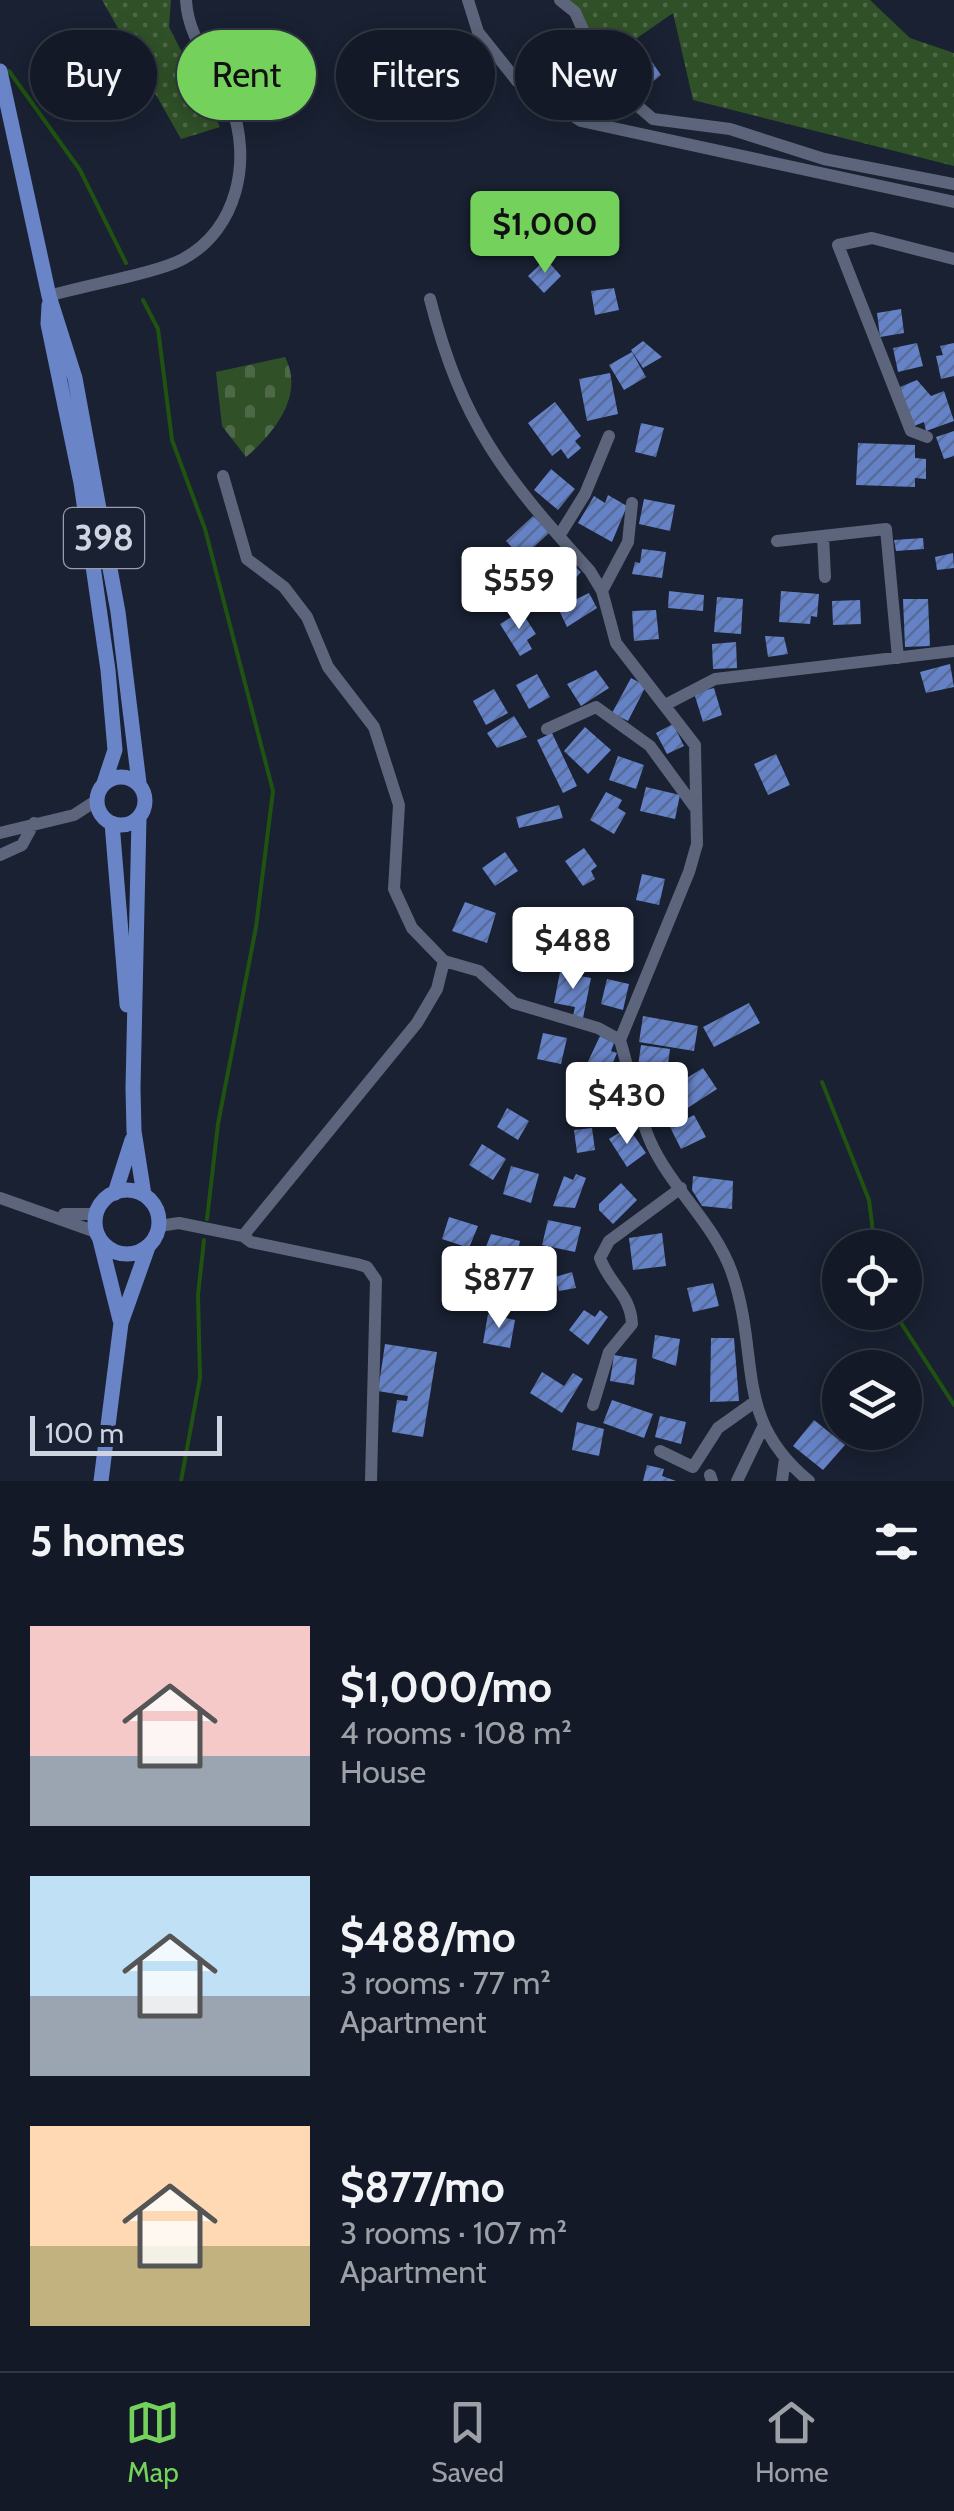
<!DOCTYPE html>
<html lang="en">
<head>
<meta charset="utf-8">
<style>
	:root { --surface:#131926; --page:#1c222e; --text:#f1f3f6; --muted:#9da0a7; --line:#323843; --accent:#74d25c }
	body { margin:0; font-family:Cabin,sans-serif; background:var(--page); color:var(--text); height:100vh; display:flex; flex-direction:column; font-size:38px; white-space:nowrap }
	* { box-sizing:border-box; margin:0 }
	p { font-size:32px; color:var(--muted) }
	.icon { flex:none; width:55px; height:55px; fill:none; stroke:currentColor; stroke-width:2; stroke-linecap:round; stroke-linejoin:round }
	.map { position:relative; height:1481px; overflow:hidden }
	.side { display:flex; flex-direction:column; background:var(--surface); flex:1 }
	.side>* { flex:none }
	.top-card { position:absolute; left:30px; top:30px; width:895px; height:90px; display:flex; gap:20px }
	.controls { position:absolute; left:822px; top:1230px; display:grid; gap:20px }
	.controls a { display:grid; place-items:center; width:100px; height:100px; border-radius:50%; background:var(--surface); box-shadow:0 5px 25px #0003,0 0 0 2px var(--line); font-size:50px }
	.scale { position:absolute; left:30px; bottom:25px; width:192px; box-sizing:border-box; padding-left:10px; border:5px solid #cfd4e1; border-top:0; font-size:28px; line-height:35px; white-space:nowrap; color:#cfd4e1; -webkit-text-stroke:8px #192132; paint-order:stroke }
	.price { position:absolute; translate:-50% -85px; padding:0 22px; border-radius:10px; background:#fff; color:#222; font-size:32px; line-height:65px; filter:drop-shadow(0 2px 5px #0008) }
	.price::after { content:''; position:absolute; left:50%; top:60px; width:30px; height:22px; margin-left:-15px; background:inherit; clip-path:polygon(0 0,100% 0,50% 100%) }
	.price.selected { background:var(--accent); color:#111 }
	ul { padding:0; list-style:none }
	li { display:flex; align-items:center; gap:30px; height:250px; padding:0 30px }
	li span { display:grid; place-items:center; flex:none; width:280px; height:200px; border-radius:0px; color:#555 }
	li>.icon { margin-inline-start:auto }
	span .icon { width:120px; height:120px; fill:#fffc; stroke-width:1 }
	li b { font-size:42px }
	h2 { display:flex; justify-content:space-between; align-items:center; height:120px; padding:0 30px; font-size:42px }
	.pill { padding:0 35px; border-radius:45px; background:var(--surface); box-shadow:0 5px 25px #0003,0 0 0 2px var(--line); font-size:35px; line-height:90px }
	.pill.selected { background:var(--accent); color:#111 }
	.menu { display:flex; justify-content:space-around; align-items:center; height:140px; border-top:2px solid var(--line); background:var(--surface); font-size:28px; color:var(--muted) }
	.menu a { display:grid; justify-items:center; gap:5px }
	.menu .selected { color:var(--accent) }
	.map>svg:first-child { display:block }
	.grass { fill:url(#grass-dots) }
	.cemetery { fill:url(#cemetery-stones) }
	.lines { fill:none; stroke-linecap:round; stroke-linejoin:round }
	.stream { stroke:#205311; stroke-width:4 }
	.building { fill:url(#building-hatch) }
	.minor { stroke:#5c657b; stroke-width:12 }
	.major { stroke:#6984c7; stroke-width:15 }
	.labels { text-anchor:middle; stroke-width:10; stroke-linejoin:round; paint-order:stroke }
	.shield { fill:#192132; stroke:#989eac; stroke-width:2.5 }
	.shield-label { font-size:35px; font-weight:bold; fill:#cfd4e1 }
</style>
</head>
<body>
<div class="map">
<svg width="954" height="1481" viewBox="0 0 954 1481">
	<defs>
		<pattern id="grass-dots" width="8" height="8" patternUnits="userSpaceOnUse" patternTransform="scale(2.5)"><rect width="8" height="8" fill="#305128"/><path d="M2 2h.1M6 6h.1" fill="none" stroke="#4d6947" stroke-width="1.8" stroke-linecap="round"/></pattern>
		<pattern id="cemetery-stones" width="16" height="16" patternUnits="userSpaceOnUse" patternTransform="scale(2.5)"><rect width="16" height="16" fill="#305128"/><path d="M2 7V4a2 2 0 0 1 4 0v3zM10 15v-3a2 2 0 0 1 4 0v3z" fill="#4d6947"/></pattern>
		<pattern id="building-hatch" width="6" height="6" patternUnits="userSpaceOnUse" patternTransform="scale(2.5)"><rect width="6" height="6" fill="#6682c7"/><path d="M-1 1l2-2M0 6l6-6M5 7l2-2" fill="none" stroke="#586b99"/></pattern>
	</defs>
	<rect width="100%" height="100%" fill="#192132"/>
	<path class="grass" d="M102,0H171L169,27L220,127L181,139Z
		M557,0H870L910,38L954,53V166L693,100L673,13L607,59Z"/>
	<path class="cemetery" d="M285,357C305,395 274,433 246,457L222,426L216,372Z"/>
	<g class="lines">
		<path class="stream" d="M9,71L80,170L126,263
			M143,300L158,329L172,440L205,529L273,791L256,927L218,1124L207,1219
			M822,1082L869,1200L875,1248
			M894,1312L954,1405
			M181,1481L200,1378L198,1295L204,1240"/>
	</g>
	<path class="building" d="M643,49L661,75L644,89L622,67Z
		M546,259L561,276L544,293L528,276Z
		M614,288L619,310L595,315L591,291Z
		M901,309L904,333L880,337L877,313Z
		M643,341L662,357L643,368L631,350Z
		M917,343L923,366L898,372L893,348Z
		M954,343V376L941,379L936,356L943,355L940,346Z
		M632,352L646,377L624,390L609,365Z
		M610,373L618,414L587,421L579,379Z
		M917,380L931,396L944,391L954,421L926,431L924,422L914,426L900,387Z
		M555,402L581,436L575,441L581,448L568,459L561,449L552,456L528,423Z
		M641,423L664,428L656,457L635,452Z
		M954,431V456L944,459L936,437Z
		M858,443L915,445V458L926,459V479L915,478V487L856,485Z
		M551,469L575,489L558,510L534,490Z
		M608,495L627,506L612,542L578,523L594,496L605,503Z
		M644,499L675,505L670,531L639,524Z
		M533,516L550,532L522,558L506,541Z
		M923,538L924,549L896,551L894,540Z
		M642,549L666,552L662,578L632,574L635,562L640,563Z
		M556,551L581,572L565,590L540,570Z
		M953,553L954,568L937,570L935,557Z
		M669,591L704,595L703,611L668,608Z
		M781,591L819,594L817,617L811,616L810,624L779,622Z
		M589,593L597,608L567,627L558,608Z
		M717,597L743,599L741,634L714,632Z
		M903,599H928L930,646L905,647Z
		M860,600L861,624L833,625L832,601Z
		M656,610L659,639L634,641L632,611Z
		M521,611L536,634L527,640L532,649L520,656L500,624Z
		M765,636L784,637L788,654L768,657Z
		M736,642L737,668L713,669L712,644Z
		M950,664L954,687L926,693L920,672Z
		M596,670L609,688L581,706L567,684Z
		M537,674L550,697L529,709L516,685Z
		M631,678L646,686L628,721L612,713Z
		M714,688L722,715L703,722L694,693Z
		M494,689L508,713L486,725L473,701Z
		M514,716L527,737L497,748L487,733Z
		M673,724L684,746L667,754L656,733Z
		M585,727L611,750L588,774L564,751Z
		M552,733L577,786L563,793L537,740Z
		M776,754L790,785L768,795L754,764Z
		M618,756L644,765L636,789L609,780Z
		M646,787L680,795L675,819L640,811Z
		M606,792L622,800L618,808L626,813L614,834L590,820Z
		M559,805L563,818L519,828L516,817Z
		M584,848L597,866L591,871L595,879L583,886L565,861Z
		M505,852L518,871L495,886L482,868Z
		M642,874L665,879L659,905L636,900Z
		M465,902L496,913L487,943L452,931Z
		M584,915L606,928L599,940L612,948L602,967L579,961L584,951L569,943Z
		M560,972L591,978L583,1018L573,1016L575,1007L554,1003Z
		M607,979L629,984L623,1010L601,1004Z
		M749,1003L760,1023L714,1047L703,1027Z
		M643,1016L698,1026L694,1051L639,1042Z
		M543,1033L567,1038L561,1064L537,1059Z
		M600,1036L614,1043L611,1051L617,1053L611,1067L605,1064L592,1092L577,1085Z
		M641,1045L670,1049L667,1071L638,1066Z
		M703,1068L717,1089L683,1111L669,1089Z
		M575,1087L590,1094L582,1114L566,1107Z
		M507,1108L529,1121L518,1140L497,1127Z
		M694,1115L706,1137L681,1149L670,1127Z
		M628,1127L646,1153L627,1167L609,1139Z
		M592,1128L595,1150L577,1153L574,1130Z
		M482,1144L506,1159L493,1180L469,1165Z
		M511,1166L539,1174L531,1203L503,1194Z
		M576,1174L586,1178L575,1208L553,1206L564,1176L573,1180Z
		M693,1176L733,1181L732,1209L702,1206L692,1190Z
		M621,1183L637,1200L613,1224L599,1210V1204Z
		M449,1217L478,1226L469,1248L442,1239Z
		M548,1220L581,1227L575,1252L542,1245Z
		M662,1233L666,1266L633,1270L629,1238Z
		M491,1234L520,1241L513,1273L504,1270L497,1293L471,1285Z
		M530,1261L554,1263L552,1292L526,1290Z
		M572,1272L576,1288L559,1291L555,1277Z
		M713,1283L719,1306L693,1312L687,1288Z
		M584,1310L595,1317L600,1310L608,1317L588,1345L569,1330Z
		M488,1314L515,1320L510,1348L483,1343Z
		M655,1335L680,1339L676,1366L652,1358Z
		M711,1338H734L739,1401L710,1402Z
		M385,1344L437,1352L423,1437L392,1432L397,1400L407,1401L408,1396L378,1391Z
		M614,1355L637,1359L634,1385L610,1381Z
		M542,1372L564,1386L573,1373L583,1379L562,1413L530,1393Z
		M612,1400L653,1414L644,1438L603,1423Z
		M660,1416L686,1422L681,1444L655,1437Z
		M814,1420L845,1445L823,1470L793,1446Z
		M577,1422L604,1429L599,1456L572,1450Z
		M647,1465L664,1469L662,1476L676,1481H643Z"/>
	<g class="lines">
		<path class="minor" d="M468,0L478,32L517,81L581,121L954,202
			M560,0L575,12L604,77L653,119L730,129L824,159L954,184
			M49,296C84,285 155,274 183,259C238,229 252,160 231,105C217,67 188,41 186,0
			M430,299C462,425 505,477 590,571L602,591L616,643L695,745L697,844L689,872L620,1040
			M927,437L911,431L838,245L872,238L954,259
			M223,476L247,559L284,587L307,617L328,667L374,727L399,805L394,889L412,928L444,961
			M559,536L585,494L609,436
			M823,536L825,577
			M777,541L886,529L898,658
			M602,591L628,542L632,503
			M665,705L715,679L954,651
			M547,729L596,707L650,746L696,809
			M0,833L74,815L97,800
			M0,855L22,845L34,823
			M0,1198L96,1232
			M64,1214H96
			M159,1226L179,1223L243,1236L417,1023L437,989L444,961L479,971L514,1003L598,1028L620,1040C630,1074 637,1112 651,1143C672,1189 715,1224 732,1273C761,1357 732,1418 809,1481
			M243,1236L251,1242L357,1264L367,1267L376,1280L371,1481
			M593,1405L609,1352L632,1324C631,1295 609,1284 600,1258L609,1241L681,1188
			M660,1451L693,1467L718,1428L756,1401
			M710,1475L712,1481
			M737,1481L763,1427
			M782,1481L785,1458"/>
		<path class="major" d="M0,71L49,296L75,378L118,612L139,783
			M49,305L48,324L81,483L108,670L115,750L104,783
			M97 801a24 24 0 1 1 48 0a24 24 0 1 1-48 0Z
			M139,818L133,1088L134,1131L144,1195
			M112,823L127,1005
			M95 1222a32 32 0 1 1 64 0a32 32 0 1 1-64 0Z
			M115,1193L132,1140
			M100,1240L120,1320
			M101,1481L121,1323L148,1247"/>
	</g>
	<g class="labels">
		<rect class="shield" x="64" y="508" width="80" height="60" rx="8"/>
		<g class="shield-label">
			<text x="104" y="550">398</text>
		</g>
	</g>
</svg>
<div class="controls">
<a><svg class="icon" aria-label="locate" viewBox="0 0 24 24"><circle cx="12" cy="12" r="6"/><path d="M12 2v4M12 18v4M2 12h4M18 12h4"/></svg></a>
<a><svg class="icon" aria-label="layers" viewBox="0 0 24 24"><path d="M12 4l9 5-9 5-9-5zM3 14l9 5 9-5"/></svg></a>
</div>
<div class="scale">100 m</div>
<b class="price selected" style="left:545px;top:276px">$1,000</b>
<b class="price" style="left:519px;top:632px">$559</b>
<b class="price" style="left:573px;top:992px">$488</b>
<b class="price" style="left:627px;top:1147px">$430</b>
<b class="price" style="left:499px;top:1331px">$877</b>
<div class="top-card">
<a class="pill">Buy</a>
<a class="pill selected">Rent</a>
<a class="pill">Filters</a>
<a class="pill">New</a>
</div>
</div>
<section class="side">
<h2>5 homes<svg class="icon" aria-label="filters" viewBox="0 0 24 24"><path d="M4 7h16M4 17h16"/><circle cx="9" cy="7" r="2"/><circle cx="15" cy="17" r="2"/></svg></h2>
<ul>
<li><span style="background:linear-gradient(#f6c9c9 65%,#9aa5b1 0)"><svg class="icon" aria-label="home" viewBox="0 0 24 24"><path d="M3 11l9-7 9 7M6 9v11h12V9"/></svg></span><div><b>$1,000/mo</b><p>4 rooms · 108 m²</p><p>House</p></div></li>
<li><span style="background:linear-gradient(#bfe0f5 60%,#9aa5b1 0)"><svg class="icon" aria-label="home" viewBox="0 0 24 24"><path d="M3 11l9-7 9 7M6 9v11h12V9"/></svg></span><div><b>$488/mo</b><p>3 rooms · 77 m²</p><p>Apartment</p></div></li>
<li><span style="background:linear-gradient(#ffd9b3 60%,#c2b280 0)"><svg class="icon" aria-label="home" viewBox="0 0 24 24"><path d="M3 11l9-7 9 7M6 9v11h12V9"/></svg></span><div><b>$877/mo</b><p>3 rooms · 107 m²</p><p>Apartment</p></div></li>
</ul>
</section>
<nav class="menu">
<a class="selected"><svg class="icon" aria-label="map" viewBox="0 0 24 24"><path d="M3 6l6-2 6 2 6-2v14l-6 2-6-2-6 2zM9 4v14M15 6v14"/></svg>Map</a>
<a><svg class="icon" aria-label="saved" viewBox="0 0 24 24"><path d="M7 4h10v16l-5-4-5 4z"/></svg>Saved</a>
<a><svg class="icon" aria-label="home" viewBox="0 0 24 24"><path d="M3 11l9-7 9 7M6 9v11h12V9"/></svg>Home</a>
</nav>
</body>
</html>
